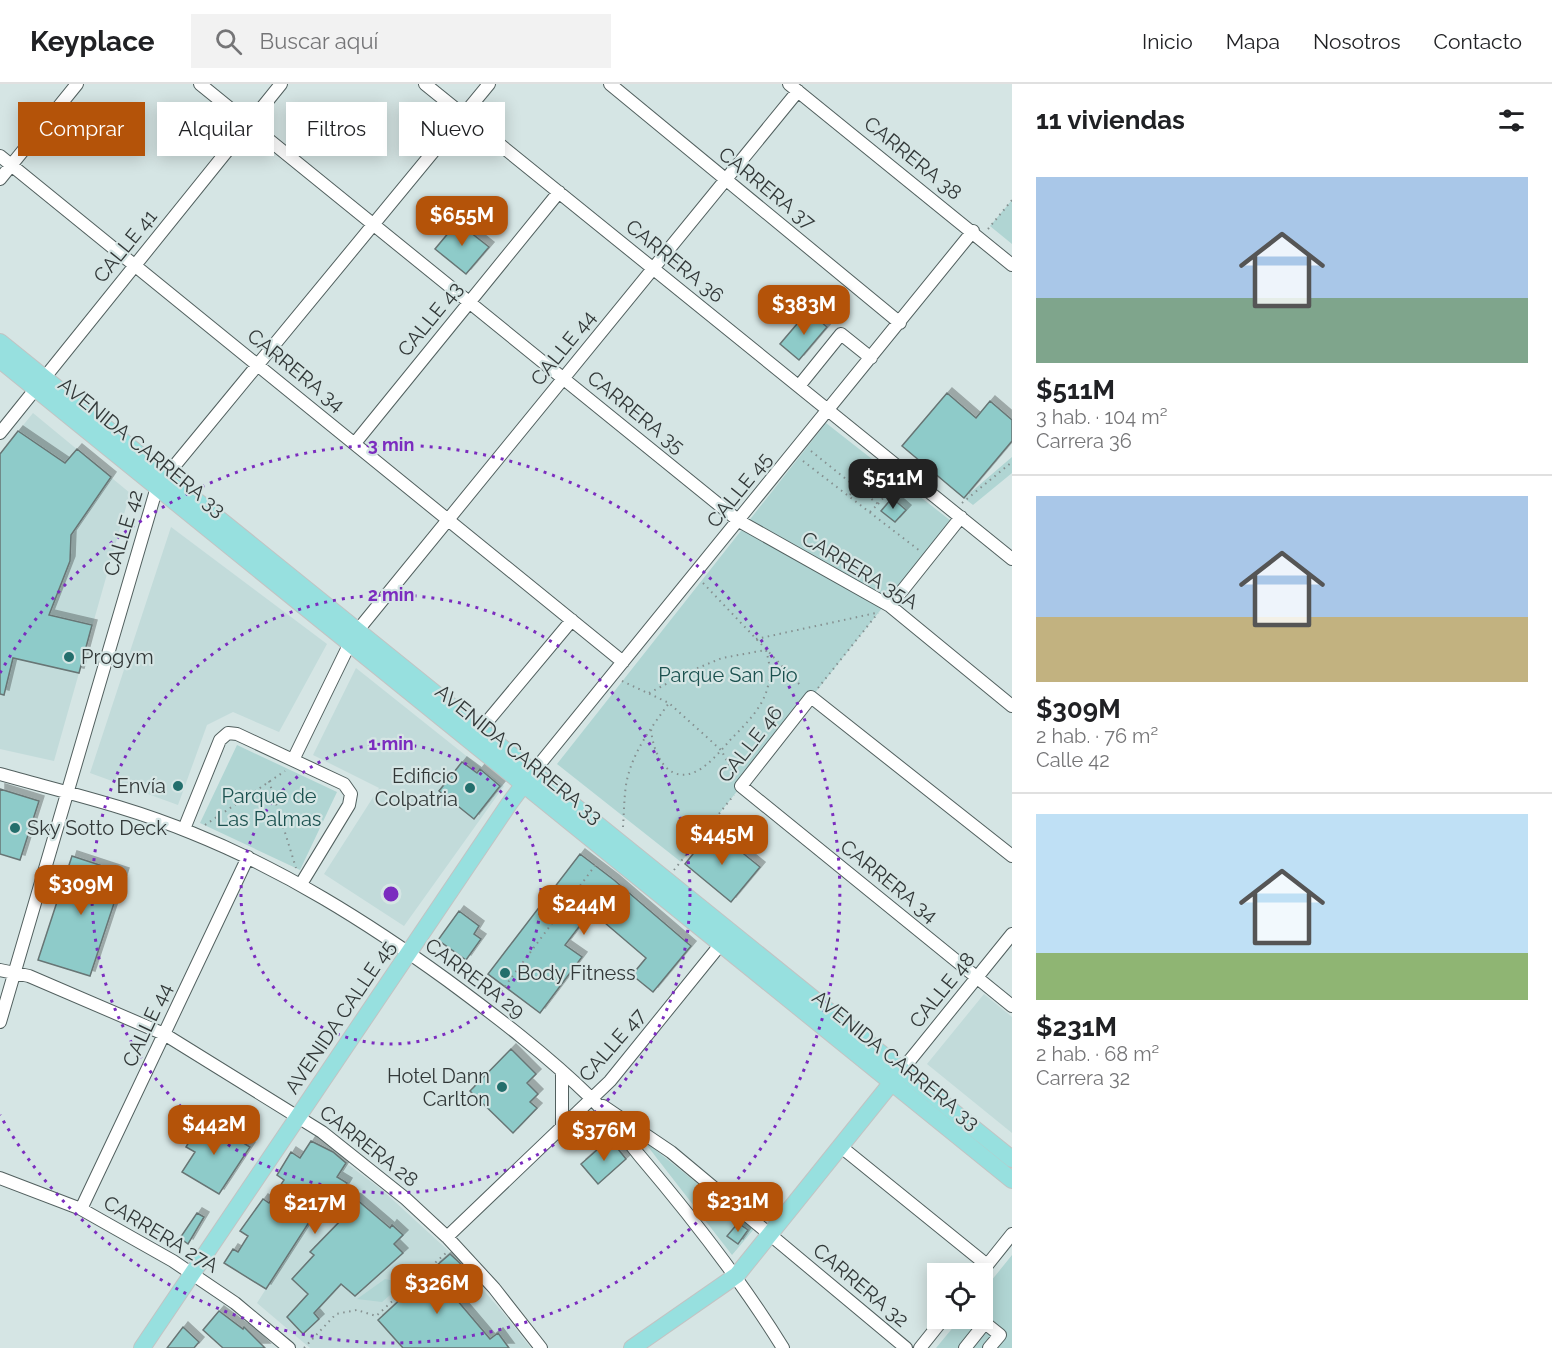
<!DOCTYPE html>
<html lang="es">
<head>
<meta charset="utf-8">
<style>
	:root { --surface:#fff; --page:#f2f2f2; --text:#202124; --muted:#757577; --line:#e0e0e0; --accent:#b45309 }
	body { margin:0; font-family:Raleway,sans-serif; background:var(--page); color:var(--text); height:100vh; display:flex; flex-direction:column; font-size:22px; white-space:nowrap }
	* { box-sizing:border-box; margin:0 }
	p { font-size:20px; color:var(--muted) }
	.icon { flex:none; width:33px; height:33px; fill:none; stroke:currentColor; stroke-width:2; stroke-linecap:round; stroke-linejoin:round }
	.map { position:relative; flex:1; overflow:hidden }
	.side { display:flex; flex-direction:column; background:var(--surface); width:540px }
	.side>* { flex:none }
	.top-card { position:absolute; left:18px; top:18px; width:570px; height:54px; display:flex; gap:12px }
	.controls { position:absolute; left:927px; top:1179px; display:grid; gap:12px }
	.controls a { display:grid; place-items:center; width:66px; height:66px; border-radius:0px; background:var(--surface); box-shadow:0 3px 15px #0003; font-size:30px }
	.price { position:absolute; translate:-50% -51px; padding:0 14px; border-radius:12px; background:var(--accent); color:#fff; font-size:20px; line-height:39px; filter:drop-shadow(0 2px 3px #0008) }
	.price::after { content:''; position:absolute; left:50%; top:36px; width:18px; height:14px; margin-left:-9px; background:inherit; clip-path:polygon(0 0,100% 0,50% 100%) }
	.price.active { background:#222; color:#fff }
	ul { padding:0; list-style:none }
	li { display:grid; align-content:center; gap:12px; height:318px; padding:0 24px }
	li+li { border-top:2px solid var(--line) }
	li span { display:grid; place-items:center; height:186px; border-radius:0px; color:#555 }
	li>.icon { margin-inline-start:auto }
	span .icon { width:108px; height:108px; fill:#fffc; stroke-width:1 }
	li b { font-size:26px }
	h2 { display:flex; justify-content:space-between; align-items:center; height:72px; padding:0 24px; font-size:26px }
	.chip { padding:0 21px; border-radius:0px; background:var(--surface); box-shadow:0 3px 15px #0003; font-size:21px; line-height:54px }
	.chip.active { background:var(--accent); color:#fff }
	header { display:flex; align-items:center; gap:36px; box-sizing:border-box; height:84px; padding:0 30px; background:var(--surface); border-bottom:2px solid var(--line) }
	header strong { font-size:28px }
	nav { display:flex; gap:33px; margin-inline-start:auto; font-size:21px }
	.search { width:420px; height:54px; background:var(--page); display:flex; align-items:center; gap:15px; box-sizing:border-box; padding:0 21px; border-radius:0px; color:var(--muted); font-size:22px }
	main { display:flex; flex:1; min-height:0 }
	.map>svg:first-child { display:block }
	.built { fill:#c2dbda }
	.green { fill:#b0d5d3 }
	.building { fill:#8ecbc9; stroke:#677574; stroke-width:1.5; filter:url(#shadow) }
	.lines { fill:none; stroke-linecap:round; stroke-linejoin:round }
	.minor-casing { stroke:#52605f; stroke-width:14 }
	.major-casing { stroke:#c2c3c3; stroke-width:18 }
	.path { stroke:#859090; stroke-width:2; stroke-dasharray:1.5 4.5; stroke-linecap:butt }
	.minor { stroke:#fff; stroke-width:12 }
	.major { stroke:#97e0df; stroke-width:16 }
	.ring { fill:none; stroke:#7b2cbf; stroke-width:3; stroke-dasharray:3 6 }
	.poi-dot { fill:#236e6c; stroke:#d5e5e4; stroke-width:2 }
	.labels { text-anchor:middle; stroke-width:4.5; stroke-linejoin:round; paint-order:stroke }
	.street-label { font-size:20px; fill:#323838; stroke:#d5e5e4 }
	.poi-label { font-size:20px; fill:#323838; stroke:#d5e5e4; text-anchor:start }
	.park-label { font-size:20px; fill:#1b514f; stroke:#d5e5e4 }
	.centre { fill:#7b2cbf; stroke:#d5e5e4; stroke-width:3 }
	.ring-label { font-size:18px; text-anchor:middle; font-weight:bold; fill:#7b2cbf; stroke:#d5e5e4; stroke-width:4.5; stroke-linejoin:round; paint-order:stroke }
</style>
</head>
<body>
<header>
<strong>Keyplace</strong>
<div class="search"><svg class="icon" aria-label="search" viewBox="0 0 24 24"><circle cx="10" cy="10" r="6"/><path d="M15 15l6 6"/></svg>Buscar aquí</div>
<nav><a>Inicio</a><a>Mapa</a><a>Nosotros</a><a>Contacto</a></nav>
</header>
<main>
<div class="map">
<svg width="1012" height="1264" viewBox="0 0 1012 1264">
	<defs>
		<filter id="shadow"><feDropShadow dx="5" dy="-5" stdDeviation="0" flood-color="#0004"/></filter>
	</defs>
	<rect width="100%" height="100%" fill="#d5e5e4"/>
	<path class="built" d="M33,329L130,409L54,677L0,665V370Z
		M171,443L327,560L279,648L233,628L207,641L178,721L90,689Z
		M356,584L504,702L404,842L324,790L379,704L313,671Z
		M984,910L1012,933V1049L927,980Z
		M346,1079L381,1105L452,1170L505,1231L531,1264H310L257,1219Z"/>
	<path class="green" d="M1012,116V160L990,142Z
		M826,339L951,437L681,778L557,680Z
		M1012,373V389L973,421L964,414Z
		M237,661L337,708L300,786L200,739Z
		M642,1055L754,1145L732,1171Z
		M1012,1171V1264H936L960,1235L982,1234L983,1207Z
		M385,1195L404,1199L382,1218L357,1215Z"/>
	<path class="building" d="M460,135L467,141L465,144L489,163L466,190L435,165Z
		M808,227L827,243L799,276L780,260Z
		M947,309L976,334L990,317L1012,336V357L964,414L902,362Z
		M18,347L65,379L77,365L111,393L71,451L70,477L49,531L92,541L79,589L13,574L4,611L0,610V370Z
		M892,414L906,426L895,438L881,427Z
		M462,678L477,689L480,685L500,702L474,735L439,707Z
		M0,705L39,717L20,776L0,770Z
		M713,745L760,783L731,818L685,780Z
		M580,770L614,796L691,862L653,908L632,891L646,874L591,827L565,861L582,873L540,929L488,890Z
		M72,772L124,789L90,892L38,876Z
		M459,827L479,842L474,850L481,855L466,876L438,856Z
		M511,965L536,990L527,999L538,1010L530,1018L537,1024L513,1049L470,1007Z
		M203,1034L250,1063L219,1110L182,1088L195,1068L186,1063Z
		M311,1057L333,1068L346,1079L337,1093L347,1099L341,1109L356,1115L390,1144L392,1141L403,1151L394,1160L403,1169L355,1212L341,1200L314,1229L319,1235L303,1250L287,1233L308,1210L292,1195L314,1171L310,1168L344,1133L322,1118L266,1205L224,1179L233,1165L238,1168L248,1152L240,1147L263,1115L269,1119L284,1096L277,1091L291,1068L300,1074Z
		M606,1058L614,1060L626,1075L598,1100L581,1080Z
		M197,1129L204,1133L188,1160L180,1154Z
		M738,1139L748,1146L738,1160L727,1152Z
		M450,1170L463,1182L458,1186L467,1193L451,1209L490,1255L498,1249L509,1264H403L378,1236L417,1200L419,1202L437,1186L435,1183Z
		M219,1227L243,1245L244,1243L265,1264H223L203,1246Z
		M183,1243L199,1258L194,1264H167Z"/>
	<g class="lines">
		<g class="minor-casing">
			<path id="minor" d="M200,0L739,437L890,522L1012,622
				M425,0L1012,475
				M610,0L900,239
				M789,0L1012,181
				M0,72L623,578
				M0,95L77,0
				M799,302L841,250L871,274
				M0,349L281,0
				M355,359L559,108
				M890,522L961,433
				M358,546L798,7
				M481,645L572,536
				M293,676L350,559
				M534,687L973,147
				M0,690C64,708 130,723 192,749C284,786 367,838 447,896C497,933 547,971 591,1014C608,1031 624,1052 639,1071C691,1132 741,1196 783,1264
				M184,745L220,656L228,649L237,650L344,700L351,710L349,721L301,800
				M1012,772L811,613L741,702L1012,922
				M0,886L29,892L164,950L322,1048L406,1115L447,1153L494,1204L541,1264
				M0,938L157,403L489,0
				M902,986L1012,850
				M562,988V1043
				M603,1022L671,1068L906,1264
				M840,1062L987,1181
				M0,1094L81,1125L173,1177L235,1219L289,1264
				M81,1125L248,773
				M447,1153L610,997L720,861
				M980,1190L1012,1150
				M920,1264L944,1234
				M965,1264L985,1239L1000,1251L989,1264"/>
		</g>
		<g class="major-casing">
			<path id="major" d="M0,258L1012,1075
				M0,276L1012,1096
				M142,1264L509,720L529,693
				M632,1264L737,1191L897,992"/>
		</g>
		<path class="path" d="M988,145L1012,116
			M811,367L856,403L849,412
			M803,377L920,467
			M962,419L1012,378
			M878,420L897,398
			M870,428L878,420L856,403L875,381
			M703,499L802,603
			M756,555L876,529
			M622,597L669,619L721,666L735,691
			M818,604L878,529
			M649,609L693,586L722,574L766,566C769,578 772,589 768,602C763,623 747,639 732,654C722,665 712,678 699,686C668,703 653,670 651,645
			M269,697L296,784
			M205,741L285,687
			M623,743C624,729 624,715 626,701C631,670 651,644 669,619
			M674,786L734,711
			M494,917L597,779
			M304,1264L336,1230L357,1226L376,1232L447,1168"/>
		<use href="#minor" class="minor"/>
		<use href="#major" class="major"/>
	</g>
	<g class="ring">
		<circle cx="391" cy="810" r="150"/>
		<circle cx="391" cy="810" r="299"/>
		<path d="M0 589A449 449 0 1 1 0 1031"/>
	</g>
	<g class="poi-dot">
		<circle cx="69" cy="573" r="6"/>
		<circle cx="178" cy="702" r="6"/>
		<circle cx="470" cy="704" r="6"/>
		<circle cx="15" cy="744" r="6"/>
		<circle cx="505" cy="889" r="6"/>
		<circle cx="502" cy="1003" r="6"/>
	</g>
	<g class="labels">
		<g class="street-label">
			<text transform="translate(913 74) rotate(39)" y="7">CARRERA 38</text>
			<text transform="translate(767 104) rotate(39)" y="7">CARRERA 37</text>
			<text transform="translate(125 162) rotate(-51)" y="7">CALLE 41</text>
			<text transform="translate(675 177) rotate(39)" y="7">CARRERA 36</text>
			<text transform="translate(430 235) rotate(-51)" y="7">CALLE 43</text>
			<text transform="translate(563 264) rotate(-51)" y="7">CALLE 44</text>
			<text transform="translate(296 286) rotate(39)" y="7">CARRERA 34</text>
			<text transform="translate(636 328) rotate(39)" y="7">CARRERA 35</text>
			<text transform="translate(142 363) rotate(39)" y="7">AVENIDA CARRERA 33</text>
			<text transform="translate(739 406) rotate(-51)" y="7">CALLE 45</text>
			<text transform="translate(123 449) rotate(-73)" y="7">CALLE 42</text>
			<text transform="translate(860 486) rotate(31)" y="7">CARRERA 35A</text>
			<text transform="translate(750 660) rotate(-52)" y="7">CALLE 46</text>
			<text transform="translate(519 670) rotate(39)" y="7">AVENIDA CARRERA 33</text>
			<text transform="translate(889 797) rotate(39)" y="7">CARRERA 34</text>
			<text transform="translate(475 894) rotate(37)" y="7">CARRERA 29</text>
			<text transform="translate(942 906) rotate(-51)" y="7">CALLE 48</text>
			<text transform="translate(340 933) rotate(-56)" y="7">AVENIDA CALLE 45</text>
			<text transform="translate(147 941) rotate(-65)" y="7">CALLE 44</text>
			<text transform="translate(612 961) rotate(-49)" y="7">CALLE 47</text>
			<text transform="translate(896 976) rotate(39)" y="7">AVENIDA CARRERA 33</text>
			<text transform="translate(369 1062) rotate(38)" y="7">CARRERA 28</text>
			<text transform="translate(161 1150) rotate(31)" y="7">CARRERA 27A</text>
			<text transform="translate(861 1201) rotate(40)" y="7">CARRERA 32</text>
		</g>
		<g class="poi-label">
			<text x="81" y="580">Progym</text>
			<text x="458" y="699" text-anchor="end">Edificio<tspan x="458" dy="23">Colpatria</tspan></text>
			<text x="166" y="709" text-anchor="end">Envía</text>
			<text x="27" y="751">Sky Sotto Deck</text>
			<text x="517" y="896">Body Fitness</text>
			<text x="490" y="999" text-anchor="end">Hotel Dann<tspan x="490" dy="23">Carlton</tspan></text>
		</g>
		<g class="park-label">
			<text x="728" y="598">Parque San Pío</text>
			<text x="269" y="719">Parque de<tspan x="269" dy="23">Las Palmas</tspan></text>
		</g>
	</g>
	<circle cx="391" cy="810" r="9" class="centre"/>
	<g class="ring-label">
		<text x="391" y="367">3 min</text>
		<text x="391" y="517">2 min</text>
		<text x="391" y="666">1 min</text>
	</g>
</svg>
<div class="controls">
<a><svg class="icon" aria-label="locate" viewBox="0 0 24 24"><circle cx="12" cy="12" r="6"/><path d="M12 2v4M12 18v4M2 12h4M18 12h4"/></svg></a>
</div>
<b class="price" style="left:462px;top:163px">$655M</b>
<b class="price" style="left:804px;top:252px">$383M</b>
<b class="price active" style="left:893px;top:426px">$511M</b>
<b class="price" style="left:722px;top:782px">$445M</b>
<b class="price" style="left:81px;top:832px">$309M</b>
<b class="price" style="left:584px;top:852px">$244M</b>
<b class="price" style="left:214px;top:1072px">$442M</b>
<b class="price" style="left:604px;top:1078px">$376M</b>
<b class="price" style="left:738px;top:1149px">$231M</b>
<b class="price" style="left:315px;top:1151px">$217M</b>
<b class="price" style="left:437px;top:1231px">$326M</b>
<div class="top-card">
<a class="chip active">Comprar</a>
<a class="chip">Alquilar</a>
<a class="chip">Filtros</a>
<a class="chip">Nuevo</a>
</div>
</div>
<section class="side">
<h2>11 viviendas<svg class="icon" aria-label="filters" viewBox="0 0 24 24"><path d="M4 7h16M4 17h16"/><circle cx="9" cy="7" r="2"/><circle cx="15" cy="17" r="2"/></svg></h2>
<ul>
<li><span style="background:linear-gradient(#a9c7e8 65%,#7fa58c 0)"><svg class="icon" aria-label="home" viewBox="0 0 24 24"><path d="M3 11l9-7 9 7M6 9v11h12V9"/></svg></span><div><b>$511M</b><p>3 hab. · 104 m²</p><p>Carrera 36</p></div></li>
<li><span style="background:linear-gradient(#a9c7e8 65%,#c2b280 0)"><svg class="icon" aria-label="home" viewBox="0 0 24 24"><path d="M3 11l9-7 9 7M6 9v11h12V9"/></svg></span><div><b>$309M</b><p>2 hab. · 76 m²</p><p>Calle 42</p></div></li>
<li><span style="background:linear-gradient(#bfe0f5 75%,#8fb573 0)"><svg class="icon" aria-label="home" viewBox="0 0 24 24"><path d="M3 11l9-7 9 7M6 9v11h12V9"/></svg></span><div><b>$231M</b><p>2 hab. · 68 m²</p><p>Carrera 32</p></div></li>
</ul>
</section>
</main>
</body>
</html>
